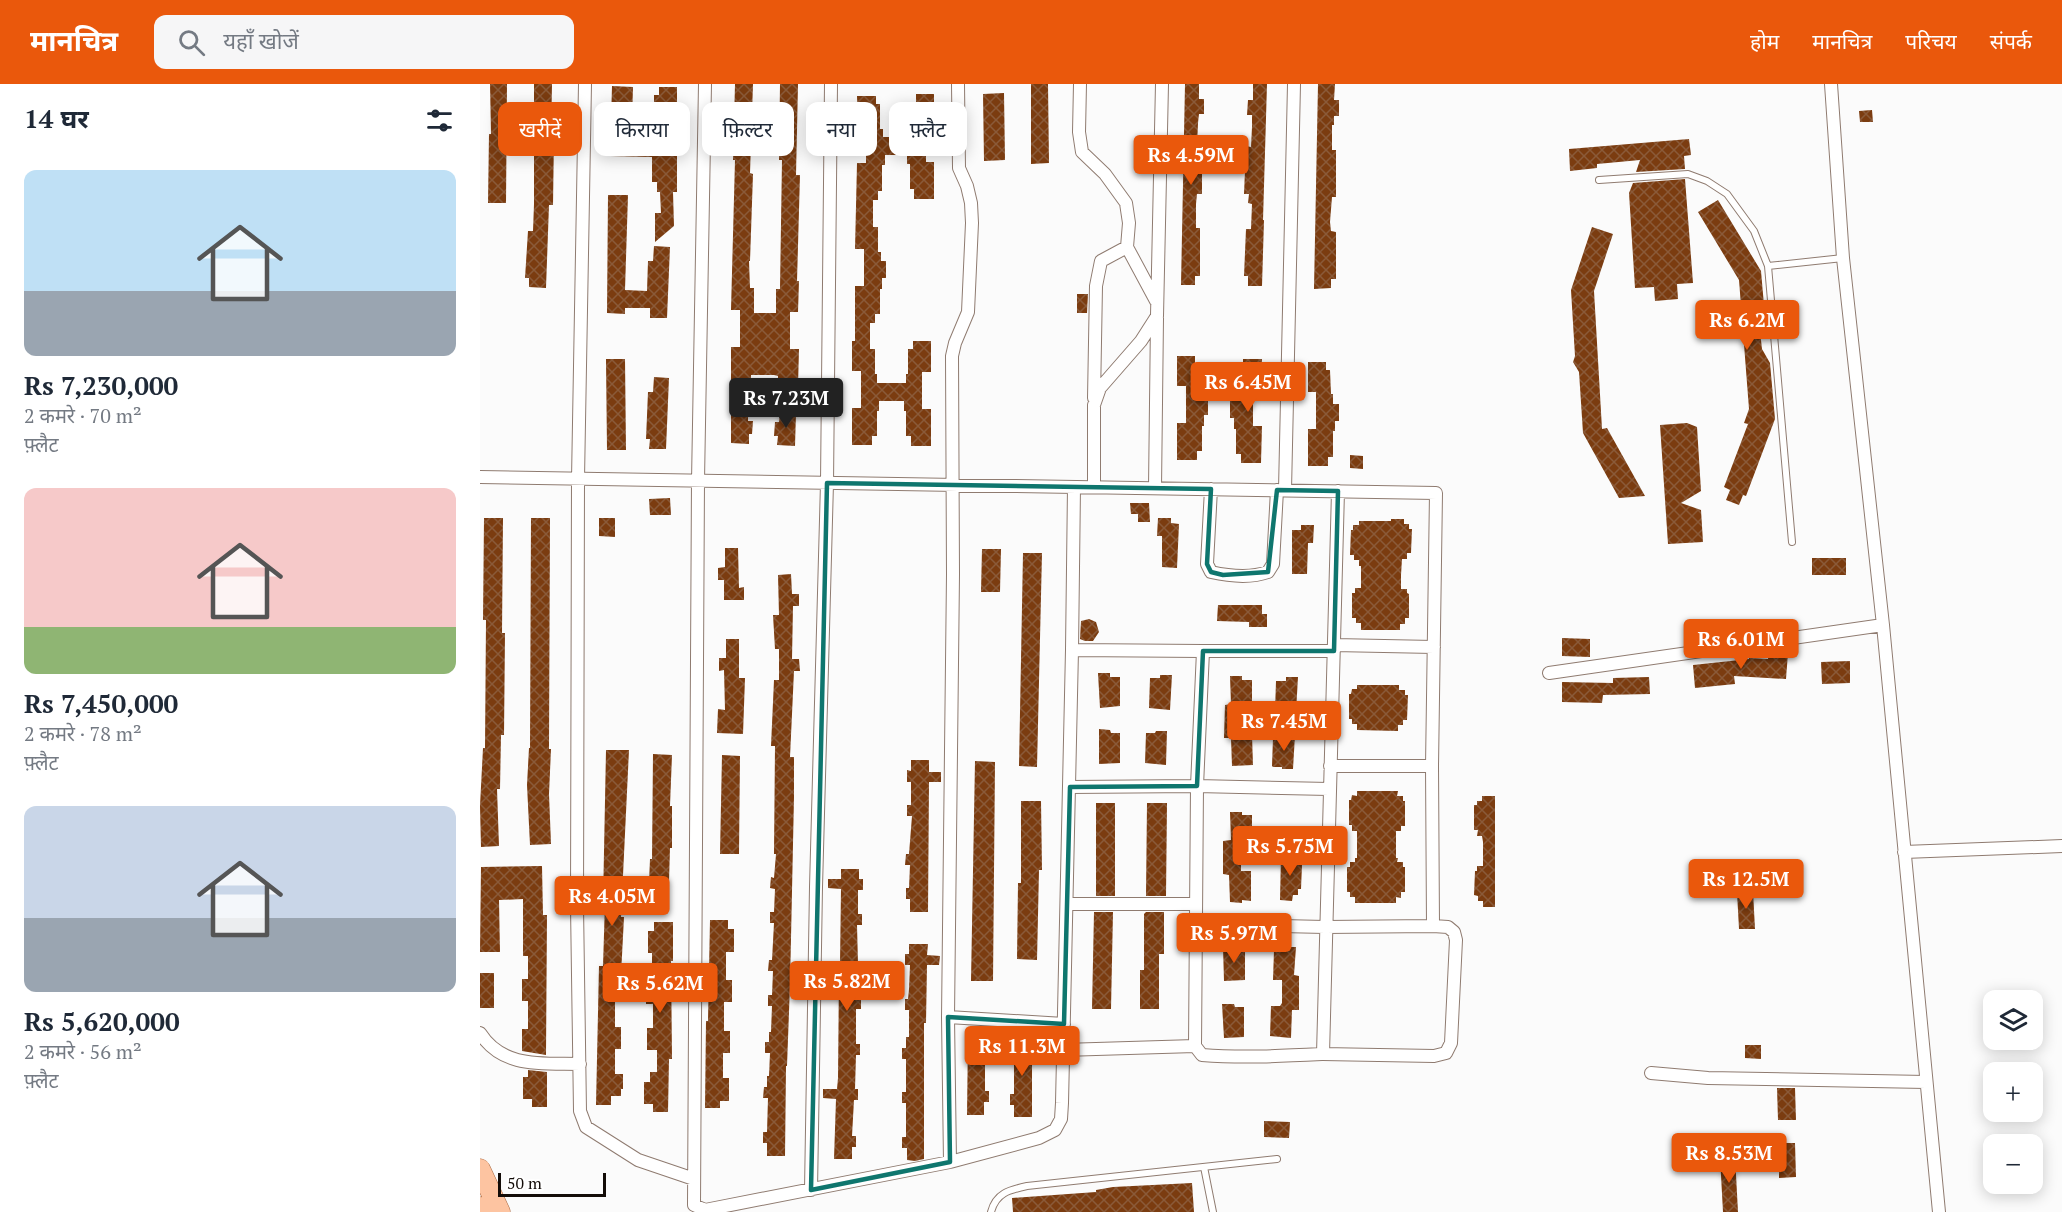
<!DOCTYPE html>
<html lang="hi">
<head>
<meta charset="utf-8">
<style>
	:root { --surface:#fff; --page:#f6f6f7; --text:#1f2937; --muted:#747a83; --accent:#ea580c }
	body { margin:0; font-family:"PT Serif","Noto Sans Devanagari",serif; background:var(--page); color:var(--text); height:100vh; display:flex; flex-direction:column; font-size:22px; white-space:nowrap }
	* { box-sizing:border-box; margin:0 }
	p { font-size:20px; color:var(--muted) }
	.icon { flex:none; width:33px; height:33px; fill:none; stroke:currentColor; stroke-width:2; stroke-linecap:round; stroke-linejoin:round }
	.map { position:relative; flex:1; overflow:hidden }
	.panel { display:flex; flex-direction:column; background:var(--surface); width:480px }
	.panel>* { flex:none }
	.guide { position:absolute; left:18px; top:18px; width:570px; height:54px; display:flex; gap:12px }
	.tools { position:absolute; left:1503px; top:906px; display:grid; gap:12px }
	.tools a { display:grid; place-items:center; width:60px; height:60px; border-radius:12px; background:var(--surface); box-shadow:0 3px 15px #0003; font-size:30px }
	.scale { position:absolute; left:18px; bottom:15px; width:108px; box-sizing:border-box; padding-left:6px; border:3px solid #130c08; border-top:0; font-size:16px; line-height:21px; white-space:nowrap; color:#130c08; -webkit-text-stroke:4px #fff; paint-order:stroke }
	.price { position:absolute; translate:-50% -51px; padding:0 14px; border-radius:6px; background:var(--accent); color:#fff; font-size:20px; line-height:39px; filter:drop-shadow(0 2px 3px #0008) }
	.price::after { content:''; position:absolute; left:50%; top:36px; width:18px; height:14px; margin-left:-9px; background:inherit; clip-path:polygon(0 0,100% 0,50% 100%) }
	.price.active { background:#222; color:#fff }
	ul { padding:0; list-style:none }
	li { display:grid; align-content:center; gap:12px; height:318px; padding:0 24px }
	li span { display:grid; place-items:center; height:186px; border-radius:12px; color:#555 }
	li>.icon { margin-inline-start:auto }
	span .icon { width:108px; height:108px; fill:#fffc; stroke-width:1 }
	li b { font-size:26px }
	h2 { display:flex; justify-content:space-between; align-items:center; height:72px; padding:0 24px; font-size:26px }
	.chip { padding:0 21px; border-radius:12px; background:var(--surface); box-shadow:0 3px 15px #0003; font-size:21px; line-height:54px }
	.chip.active { background:var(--accent); color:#fff }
	header { display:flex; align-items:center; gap:36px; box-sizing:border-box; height:84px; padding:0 30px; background:var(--accent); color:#fff }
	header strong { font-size:28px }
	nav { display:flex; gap:33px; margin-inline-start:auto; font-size:21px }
	.search { width:420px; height:54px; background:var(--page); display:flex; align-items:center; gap:15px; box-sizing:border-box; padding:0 21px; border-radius:12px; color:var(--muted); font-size:22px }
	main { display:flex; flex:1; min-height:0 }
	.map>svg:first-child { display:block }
	.building { fill:url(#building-cross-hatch) }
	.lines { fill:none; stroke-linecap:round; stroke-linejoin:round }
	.lane-casing { stroke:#8f7b70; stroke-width:8 }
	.street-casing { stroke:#8f7b70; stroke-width:14 }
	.primary-casing { stroke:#aa6a43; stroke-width:21 }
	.lane { stroke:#fff; stroke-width:6 }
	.street { stroke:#fff; stroke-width:12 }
	.primary { stroke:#fdc4a1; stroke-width:20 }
	.marked { fill:none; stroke:#0f766e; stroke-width:4.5; stroke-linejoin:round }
</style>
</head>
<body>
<header>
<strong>मानचित्र</strong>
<div class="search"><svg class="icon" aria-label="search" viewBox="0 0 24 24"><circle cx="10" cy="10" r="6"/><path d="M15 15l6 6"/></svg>यहाँ खोजें</div>
<nav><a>होम</a><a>मानचित्र</a><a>परिचय</a><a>संपर्क</a></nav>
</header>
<main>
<section class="panel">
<h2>14 घर<svg class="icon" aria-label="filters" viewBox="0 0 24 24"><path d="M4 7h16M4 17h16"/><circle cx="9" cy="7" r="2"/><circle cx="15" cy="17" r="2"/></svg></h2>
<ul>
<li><span style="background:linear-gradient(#bfe0f5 65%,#9aa5b1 0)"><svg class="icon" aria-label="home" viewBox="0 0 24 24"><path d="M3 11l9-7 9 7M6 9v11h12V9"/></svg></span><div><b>Rs 7,230,000</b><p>2 कमरे · 70 m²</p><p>फ़्लैट</p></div></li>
<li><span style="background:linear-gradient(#f6c9c9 75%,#8fb573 0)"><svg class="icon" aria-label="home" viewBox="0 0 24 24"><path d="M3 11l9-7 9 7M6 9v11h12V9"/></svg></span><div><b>Rs 7,450,000</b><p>2 कमरे · 78 m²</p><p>फ़्लैट</p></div></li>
<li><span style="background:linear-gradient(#c9d6e8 60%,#9aa5b1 0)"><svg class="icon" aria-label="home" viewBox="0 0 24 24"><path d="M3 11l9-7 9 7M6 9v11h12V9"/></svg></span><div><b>Rs 5,620,000</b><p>2 कमरे · 56 m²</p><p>फ़्लैट</p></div></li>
</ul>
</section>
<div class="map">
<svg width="1582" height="1128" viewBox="0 0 1582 1128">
	<defs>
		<pattern id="building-cross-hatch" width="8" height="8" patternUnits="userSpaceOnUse" patternTransform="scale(1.5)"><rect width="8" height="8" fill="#7b3c10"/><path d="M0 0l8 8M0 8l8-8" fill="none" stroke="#8a5a39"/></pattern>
	</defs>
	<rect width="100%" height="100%" fill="#fbfbfb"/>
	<path class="building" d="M10,0H27L26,119H8L9,50H11Z
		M54,0H72L71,52H74L73,121H69L66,204L49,203V194H45L48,147H53L54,120Z
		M255,0H273L270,89L273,90L270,177H269L270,204H274V229H296V205H300L302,76H299L300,0H318L316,91H320L317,197H319L318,228H310V265H319L318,302L298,301V292L294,291H271V300H251V263H260V226H251L255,76H253Z
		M551,0H568L569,79L551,80Z
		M705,0H719V15H724V30H719L718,39L717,63H722V110H717L716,120V144H720V192H715V201H701Z
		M773,0H787L783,136H784L782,202H768V192H764L766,145H771L772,120L768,119L769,110H764L766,62L771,63L772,43V31H767L768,16H773Z
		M838,0H855L854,16H859V32H854V41H852V66H856V113H852L850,138L851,147L856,148V195H851V204L834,205Z
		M132,2L153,3L152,36H174V11H179V3H197V34H188V71H197V108H193L194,142L175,158V129H181L180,108H177V98H172V73L130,72Z
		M524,9L525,76L504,77L503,10Z
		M436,10H454V41H446V78H454V115H434V105H430V80H427V71H405V81H402V107H398V116H393V143H398V168H401V177H406V194H402V205H400V230H395V239H390V265H395V290H397V299H426V290H428V265H433V257H451V288H442V325H451V362H431V352H426V327H424V317H399V327H397V352H392V361H372V324H381V287H372V257H375V202H384V165H375L377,79H386V42H378L377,12H396V20H400V45H403V53H429V43H432V18H436Z
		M1392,26L1393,38H1380L1379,27Z
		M1209,55L1211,71L1204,72L1205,85L1156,88L1160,76L1117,80V84L1090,87L1089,65Z
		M1205,95L1213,199L1197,200L1198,215L1175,217L1174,203L1155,204L1149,109L1153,99Z
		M128,111H148L145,206L167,207L168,177H173L174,162L190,163L187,234H170V224H145V230L127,229Z
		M1238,116L1281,187L1286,244L1280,247L1282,265L1290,279L1295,335L1266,412L1263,411L1259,421L1246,416L1250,406L1244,403L1268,340L1264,339L1269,325L1259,196L1218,128Z
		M1112,143L1133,150L1114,207L1122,345L1127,344L1165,412L1139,414L1103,349L1099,288L1093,278L1095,272L1091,206Z
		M597,210H608L607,229H597Z
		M697,272H715V280H720V305H722V314H728V331H724V342H722V367H717V376H697V339H706V302H697Z
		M126,275H145L146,366H127Z
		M763,275H782L781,305H773V342H782L781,379H761V370H756V345H754V334H750V317H756V308H759V283H763Z
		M828,278H846V286H850L851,310H853V320H859V337H855V347H853V373H848V382H828V345H836V308H828Z
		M174,293L189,294L186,365H169L170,355H166L168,308H173Z
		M251,327H268V337H273L272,350H269V360L251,359Z
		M300,329H316L315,362L297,361L298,352H294L295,338H299Z
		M1207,339L1217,343L1221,407L1201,419L1221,426L1223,458L1188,460L1180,341Z
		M870,371L883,372V385L870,384Z
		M190,414L191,431H170L169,415Z
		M650,419H669L670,438H658V430H651Z
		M4,434H23L22,549H25L24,651H21L20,705H17L19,762L1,763L0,722L3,664H5L6,536H3Z
		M51,434H70L69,665H71L69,710L71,760L50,761L47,701L49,664H50Z
		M119,434H135V453L119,452Z
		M678,434H691V439L699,440L697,484L682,483V452H677Z
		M911,435H924V440H929V445H932L931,469H927V475H922L921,491V505H927V509L929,510V534H925V540H920V546H881V539H876V534H872V509H875V504H881V482H879V476H874V471H870L871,446H873V441H879V437H911Z
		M821,441H834L833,459H828L827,490H812V446H821Z
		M245,464H258L259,504L264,503V516H244V496H238V484L245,483Z
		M502,465H521L520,508H501Z
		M543,469H562L557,683L539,682Z
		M1332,474H1366V491H1332Z
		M311,490L312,510H319V522H313L312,575H319L320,587H314L310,673H314V713L310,901L307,982H306L305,1072H287V1059H283V1048H287L288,1014H283L284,1003H287V992H289L290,969H285V958H289V948H291L292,922H288V911H292L293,887H288L289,876H292L294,839H290V828H294L295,805L290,804L291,793L294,794L296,770H294L295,662H291L294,596H299V565H295L293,531H299L298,491Z
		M738,521H782V530H787V543H769V538L737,537Z
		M609,535L616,538L619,548L613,557H605L600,555L601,537Z
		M1082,554L1110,555V573L1082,572Z
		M246,555H259V594H265L263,650L237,649L238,625L245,626L244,586L239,587V574H246Z
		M1289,568L1308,569L1306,595L1254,592L1255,600L1215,604L1213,581L1269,575V574L1288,575Z
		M1370,577V599L1342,600L1341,578Z
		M618,589H630V593H640V622L620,624Z
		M680,591H692L690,626L669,624L670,594H680Z
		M750,592H762V596H772V625H763L762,638V651H772L773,681L752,682L751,654H744L745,621L751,620Z
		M806,593H818L816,628L795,627L796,597H806Z
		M1169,593L1170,610L1123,611L1122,619L1082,618V598L1133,599V594Z
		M877,601H919V606H925V611H928L927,636H923V641H918V647L877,646V640H872V635H869V610H871L872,605H877Z
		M619,645L630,646L631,649H640V679L619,680Z
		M676,647H687L686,681L665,679L666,649H675Z
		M803,651H815L813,685H802V683H793L792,682L793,654H803Z
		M126,666H149L141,833H144L141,891H145V905H143V913H135V943H141V965H135V990H143V1005H141V1012H131V1021H116L119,882H123L125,818H123Z
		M173,670L192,671L190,722H192V764H190L189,798H169L170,775H172Z
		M242,671L260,672L259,770H240Z
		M431,676H449V688H461V698H449L448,828H430V815H426V804H429L430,781H425L426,770H429L432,732H427V721H431V698H427V686L431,687Z
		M495,677L515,678L513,897H491Z
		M877,707H918L917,712H923V717H925V742H921V747H916V774H918L917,778H923V783H925V808H921V814L916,813V819H875V813H870V808H867V783H870V778H875V774H877V747H872V741H869V716H871L872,711L877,712Z
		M1002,712H1015V823H1003V817H998V812L994,811L995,787H997V782H1003V758L1002,752H997L998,746H994V721H997V717H1002Z
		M541,717H561L562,786H559L557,876L537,875L538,799H541Z
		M616,719H635V812H616Z
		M667,719H687L686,812H666Z
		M750,728H762V731H772V761H763L761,763V787H771V817L762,816V819L750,818L749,791L743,790V757L751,756Z
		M801,771H814V776H819V780L822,781L821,805H818V811H813L812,817L800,816Z
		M62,782L63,831H67L66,971L42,967V945H48V917H42V895H48V872H43V815L19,816L20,868H0L1,783Z
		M361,785H379V795H383V806H378V830H382V841H377L378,880H382L381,891H377V914H381V925H376V960H380V971H376L375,1005H378V1016H374L372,1052H376V1063H372V1075H354L356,1015L343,1014V1005H357L358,994L359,890L346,889V880H360L361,805L348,804V795H361Z
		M1273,807L1275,845H1259L1257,808Z
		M614,828H633L631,925H612Z
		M666,828H684V870H679V925H660V886H664V830Z
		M230,836H248V845H254V868H246V896H252V918H244V947H250V969H243V994H249V1017H240V1024H225L226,937H228Z
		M174,838H193V877H191L192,975H189L188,1028H173V1020H164V998H170V988H177V966H167V944H173V920H166V898H172V869H168V847H174Z
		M429,860H448L447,871L460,872L459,881H447L446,939H444V1075L435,1077L427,1076V1064H422V1053H426V1019H422V1008H426V975H422V964H426V953H429V926H425V915H428L429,905L430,881H425V870H429Z
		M743,863H755V866H765V896L744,897Z
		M804,863H816L814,891L819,892V926H812L811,954L790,952L791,922H800L802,919V896H793L794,866H803Z
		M0,889H14V924H0Z
		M742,920H754L755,923H764V953L744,954Z
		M488,952H506V963H510V974H505V1007H509V1018H504V1031H487Z
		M534,954H552V1033H534V1021H530V1010H534V975H530V964H534Z
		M1265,961H1281V975L1265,974Z
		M48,986L67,988V1023H52V1015H43V993H48Z
		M1297,1004H1315L1316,1036H1298Z
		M784,1037L810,1038L809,1054L784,1053Z
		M1299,1059H1315L1316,1093L1299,1094Z
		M1255,1072L1258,1128H1243L1240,1073Z
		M712,1099L714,1128H533L532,1114L616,1108V1106L633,1103Z"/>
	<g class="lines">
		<g class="lane-casing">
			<path id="lane" d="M1119,96L1208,90L1227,97L1247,110L1274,147L1288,182
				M1312,458L1288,182L1363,174
				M724,1083L733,1128
				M511,1128C516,1109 529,1106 547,1102L797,1075"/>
		</g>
		<g class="street-casing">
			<path id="street" d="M105,0L98,395L97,822L100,1027L106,1043L158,1076L214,1095
				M225,0L218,397L214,1121L225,1126L470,1078L559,1054L575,1046L581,1035L582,1019L592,566
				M600,0L599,48L602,68L625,90L646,119L649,139L647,163L676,217
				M1351,0L1363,174L1403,541L1459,1128
				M614,314L616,202L621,177L647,163
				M0,393L956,409L952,682L953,842L968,843L974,848L976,856L971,959L966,969L954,972L843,970L858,407
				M594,403L592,566L723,567
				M614,403V321L620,304L661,257L677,232L682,0
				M675,404L677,234
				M731,405L727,480L731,488C749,492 771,494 788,488L793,480L797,406
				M805,406L814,0
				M854,561L954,563
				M1069,589L1403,541
				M850,682H952
				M590,703L717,702L849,705
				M1424,768L1582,762
				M587,820H716
				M715,840L845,843L953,842
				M468,933L584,940
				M0,949C23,985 63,979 100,980
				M583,966L715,962
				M843,970C802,972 762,974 722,971L715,962L717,702L723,567H854
				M1171,989L1228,994L1446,998
				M470,1078L468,933L473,490L472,272L475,259L488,228L492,139L491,119L487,102L479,84L478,0
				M331,1106L336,803L347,399L351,0"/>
		</g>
		<g class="primary-casing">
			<path id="primary" d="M0,1085L20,1128
				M0,1123L2,1128"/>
		</g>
		<use href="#lane" class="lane"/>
		<use href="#street" class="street"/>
		<use href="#primary" class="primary"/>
	</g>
	<path class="marked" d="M347,399L731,405L727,480L731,488L743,491L788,488L797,406L858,407L854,567H723L717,702L590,703L584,940L468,933L470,1078L331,1106Z"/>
</svg>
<div class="tools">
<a><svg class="icon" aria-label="layers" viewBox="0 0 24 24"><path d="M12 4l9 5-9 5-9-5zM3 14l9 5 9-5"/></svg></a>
<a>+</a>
<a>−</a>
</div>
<div class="scale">50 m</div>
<b class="price" style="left:711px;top:102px">Rs 4.59M</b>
<b class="price" style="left:1267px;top:267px">Rs 6.2M</b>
<b class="price" style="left:768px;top:329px">Rs 6.45M</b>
<b class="price active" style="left:306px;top:345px">Rs 7.23M</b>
<b class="price" style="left:1261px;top:586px">Rs 6.01M</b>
<b class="price" style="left:804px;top:668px">Rs 7.45M</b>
<b class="price" style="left:810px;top:793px">Rs 5.75M</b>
<b class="price" style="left:1266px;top:826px">Rs 12.5M</b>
<b class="price" style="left:132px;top:843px">Rs 4.05M</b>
<b class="price" style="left:754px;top:880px">Rs 5.97M</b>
<b class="price" style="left:367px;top:928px">Rs 5.82M</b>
<b class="price" style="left:180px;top:930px">Rs 5.62M</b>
<b class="price" style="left:542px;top:993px">Rs 11.3M</b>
<b class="price" style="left:1249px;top:1100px">Rs 8.53M</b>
<div class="guide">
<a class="chip active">खरीदें</a>
<a class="chip">किराया</a>
<a class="chip">फ़िल्टर</a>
<a class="chip">नया</a>
<a class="chip">फ़्लैट</a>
</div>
</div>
</main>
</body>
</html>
